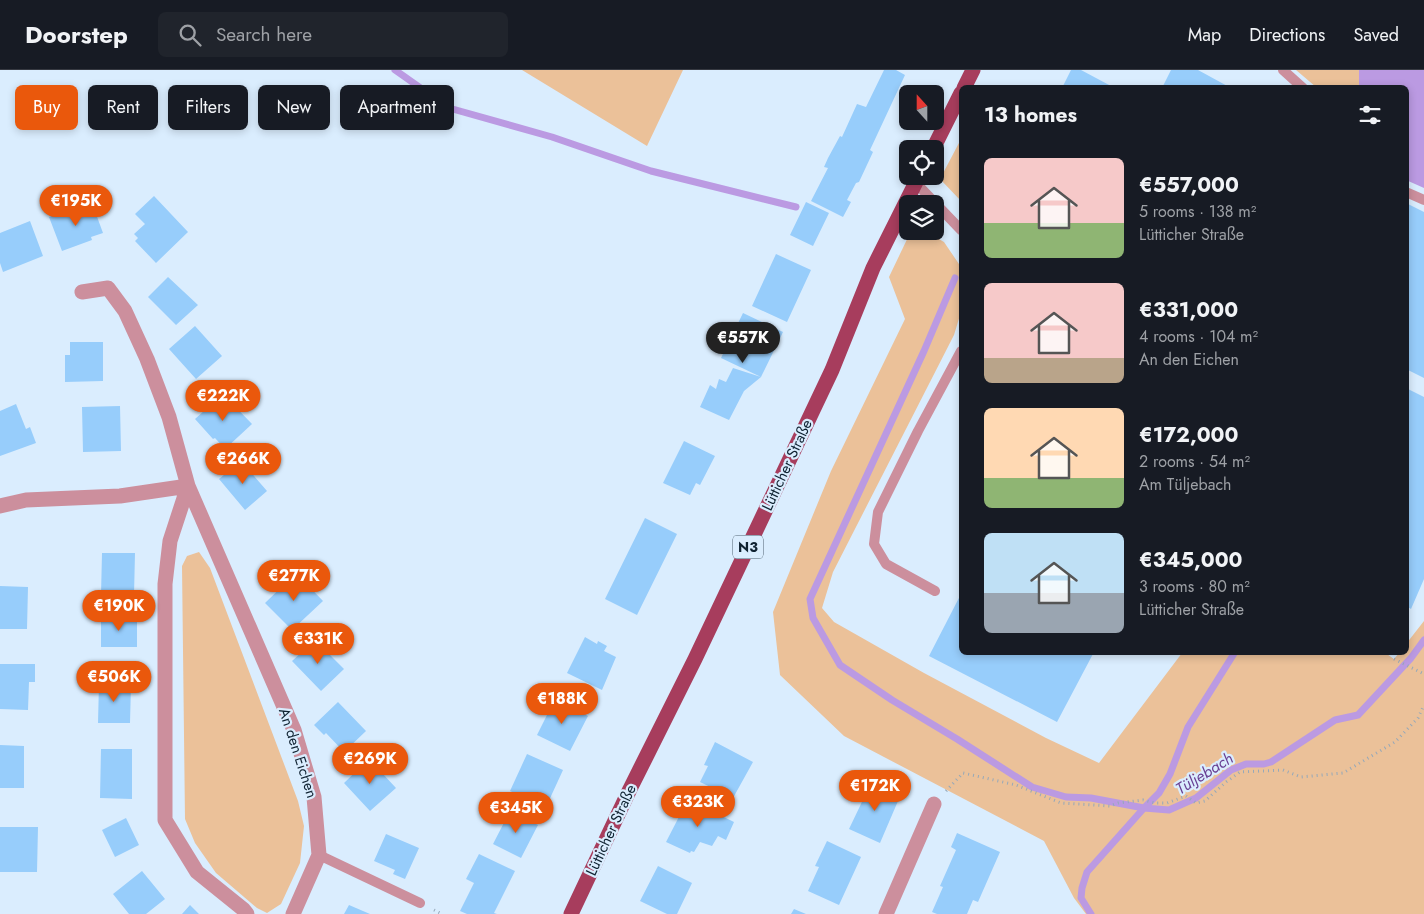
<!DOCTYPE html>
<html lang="en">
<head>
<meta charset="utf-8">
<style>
	:root { --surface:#171b24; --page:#20242c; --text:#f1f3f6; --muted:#9ea1a6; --line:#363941; --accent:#ea580c }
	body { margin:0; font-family:Jost,sans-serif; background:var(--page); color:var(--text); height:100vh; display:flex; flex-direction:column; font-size:19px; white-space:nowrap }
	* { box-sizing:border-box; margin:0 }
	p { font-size:16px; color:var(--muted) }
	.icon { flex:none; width:28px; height:28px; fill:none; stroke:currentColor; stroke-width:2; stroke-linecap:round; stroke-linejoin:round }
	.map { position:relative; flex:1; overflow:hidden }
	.details { position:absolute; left:959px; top:15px; width:450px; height:570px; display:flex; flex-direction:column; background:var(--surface); border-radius:8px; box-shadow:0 2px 8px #0003 }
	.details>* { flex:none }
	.banner { position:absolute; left:15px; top:15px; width:475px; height:45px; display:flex; gap:10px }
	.needle { width:32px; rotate:339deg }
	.fabs { position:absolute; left:899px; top:15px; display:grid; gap:10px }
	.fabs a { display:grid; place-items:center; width:45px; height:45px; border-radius:8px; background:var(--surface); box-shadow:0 2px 8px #0003; font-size:25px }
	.price { position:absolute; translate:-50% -42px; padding:0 11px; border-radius:18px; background:var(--accent); color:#fff; font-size:16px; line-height:32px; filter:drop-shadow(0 1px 2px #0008) }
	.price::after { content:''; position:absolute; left:50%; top:30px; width:15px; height:11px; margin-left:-8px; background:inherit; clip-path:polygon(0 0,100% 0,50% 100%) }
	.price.on { background:#222; color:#fff }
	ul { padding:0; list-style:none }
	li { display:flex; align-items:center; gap:15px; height:125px; padding:0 25px }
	li span { display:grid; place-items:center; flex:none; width:140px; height:100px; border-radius:8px; color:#555 }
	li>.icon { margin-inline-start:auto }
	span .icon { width:60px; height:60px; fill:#fffc; stroke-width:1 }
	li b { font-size:21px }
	h2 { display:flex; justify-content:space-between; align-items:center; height:60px; padding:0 25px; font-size:21px }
	.tag { padding:0 18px; border-radius:8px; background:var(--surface); box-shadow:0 2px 8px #0003; font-size:18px; line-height:45px }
	.tag.on { background:var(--accent); color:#fff }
	header { display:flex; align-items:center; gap:30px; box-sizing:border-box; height:70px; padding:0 25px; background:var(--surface); border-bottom:1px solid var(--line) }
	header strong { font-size:24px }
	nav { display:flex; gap:28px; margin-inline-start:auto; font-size:18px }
	.search { width:350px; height:45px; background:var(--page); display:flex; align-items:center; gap:12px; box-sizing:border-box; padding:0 18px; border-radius:8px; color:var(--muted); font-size:19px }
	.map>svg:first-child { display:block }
	.green { fill:#ebc199 }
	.water { fill:#bb9ae2 }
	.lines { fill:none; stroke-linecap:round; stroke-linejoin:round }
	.stream { stroke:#bb9ae2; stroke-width:7 }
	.building { fill:#97cdfb }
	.path { stroke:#95a8b9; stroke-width:3; stroke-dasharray:1 4; stroke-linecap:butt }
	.lane { stroke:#cc8f9d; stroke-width:10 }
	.street { stroke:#cc8f9d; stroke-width:15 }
	.primary { stroke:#a73d5d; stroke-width:15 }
	.labels { text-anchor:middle; stroke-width:4.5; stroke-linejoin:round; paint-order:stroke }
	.shield { fill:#daedfe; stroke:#4c5f6e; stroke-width:1 }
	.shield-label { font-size:14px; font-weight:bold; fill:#0f2231 }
	.street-label { font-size:15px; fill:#0f2231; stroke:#daedfe }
	.water-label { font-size:16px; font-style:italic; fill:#683e92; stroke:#daedfe }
</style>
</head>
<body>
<header>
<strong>Doorstep</strong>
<div class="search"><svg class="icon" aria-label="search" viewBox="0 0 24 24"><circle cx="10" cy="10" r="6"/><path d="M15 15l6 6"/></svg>Search here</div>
<nav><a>Map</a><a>Directions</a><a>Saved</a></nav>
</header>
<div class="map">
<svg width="1424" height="844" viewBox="0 0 1424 844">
	<rect width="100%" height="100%" fill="#daedfe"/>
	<path class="green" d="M522,0H683L647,76Z
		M1296,0H1359V17H1316Z
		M960,71H961V131L940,109Z
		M911,161H925L944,172L961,197V242L954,265L833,502L822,538L834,552L924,603L1046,668L1099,693L1182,583L1384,582L1394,589L1399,583L1406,582V574L1424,551V844H1086L1074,828L1044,771L844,666L780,605L773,542L831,401L905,249L889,207Z
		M199,482L210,498L298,731L304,756L300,793L281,834L267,843L257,838L216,803L195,773L185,749L182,496L187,486Z"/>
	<path class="water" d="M1359,0H1424V118L1406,110V18L1359,17Z"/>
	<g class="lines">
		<path class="stream" d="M395,0L449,38L552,67L651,101L796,137
			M955,208L924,281L810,529L813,548L840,595L892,630L957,669L1032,717L1066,727L1091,728L1144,738L1169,740L1196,728L1231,700L1246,694H1264L1271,692L1335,650L1358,645L1411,588L1424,570
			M1091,844L1081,828L1082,818L1087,802L1144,738L1159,723L1170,704L1188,657L1235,582"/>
	</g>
	<path class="building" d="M884,0H896L905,5L870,80L873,82L859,112L856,113L847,130L851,132L843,147L811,131L828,98L824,97L828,88L840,66L842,67L857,34L866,37Z
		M1071,0H1081L1111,16L1110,18H1062Z
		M1171,0H1198L1231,18H1162Z
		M154,126L188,162L156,193L135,171L138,168L134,164L145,154L135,144Z
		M806,132L829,143L813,176L790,165Z
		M92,133L103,163L91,167L92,170L62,181L49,147L60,143L61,145Z
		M1406,133L1424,142V308L1406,299Z
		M30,151L43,186L3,202L0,193V163Z
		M776,184L811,200L787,252L752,236Z
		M168,207L198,235L176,255L148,227Z
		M743,243L783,262L761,307L744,321L729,350L700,337L710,315L716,319L719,309L726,312L733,298L761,307L721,288Z
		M195,256L222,286L196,309L169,279Z
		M70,272H103V311L65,312V285H70Z
		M1406,318L1424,327V509L1411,539L1406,536Z
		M223,324L252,354L225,379L215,368L213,369L195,349Z
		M16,334L26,359L30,357L36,373L0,386V341Z
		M120,336L121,381L83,382L82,337Z
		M684,371L715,386L700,415L696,413L690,425L663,413Z
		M241,391L267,421L245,440L219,409Z
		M645,448L677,464L637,545L605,529Z
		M102,483H135L134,525H101Z
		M296,503L323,531L292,560L265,533Z
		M0,516L28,517L27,559H0Z
		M961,524V582H1094L1057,652L929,586Z
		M101,548H137V577H101Z
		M585,567L597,574L598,571L607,576L604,581L616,587L602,620L567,603Z
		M315,570L344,599L321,621L292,591Z
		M0,594H35V612H29L28,640L0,639Z
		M99,613L131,614L130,653H98Z
		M555,629L588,646L570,681L537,665Z
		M338,632L366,661L344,682L326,663L324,665L314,655Z
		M715,672L753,692L733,728L700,712L708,696L704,695Z
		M0,675L24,676V718H0Z
		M101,679H132V729L100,728Z
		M527,684L563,700L546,737L510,721Z
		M369,689L396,718L370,741L344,713Z
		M872,711L901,724L880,773L849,759Z
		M689,730L734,752L726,770L718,766L712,776L700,772L694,782L691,781L690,783L666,772L682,741L683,743Z
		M510,741L538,755L521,788L493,774Z
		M126,748L139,775L115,787L102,760Z
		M0,757H38L37,802H0Z
		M957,763L1000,782L978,832L973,830L967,844H937L932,842L943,817L940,816L956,780L951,777Z
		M386,764L419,778L405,809L393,804L395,800L374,791Z
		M827,771L861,787L839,835L808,821L819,797L815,796Z
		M479,784L515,801L494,843L497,844H467L460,841L474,813L466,809Z
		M658,796L692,813L677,844H667L640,831Z
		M142,801L165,829L146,844H129L113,824Z
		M190,835L199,844H182Z
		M349,835L370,844H344Z
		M794,839L806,844H791Z"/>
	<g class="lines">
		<path class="path" d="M1394,589L1424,604
			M946,721L963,703L1016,715L1061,733L1110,736L1118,733L1143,730L1155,733H1167L1186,726L1196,733L1205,731L1226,712L1240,702L1283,700L1301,707L1343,703L1395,672L1418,648L1424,635
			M434,840L442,844"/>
		<path class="lane" d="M1283,0L1303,18
			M915,112L961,160
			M1406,122L1424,130
			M935,521L886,494L874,474L878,442L918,361L961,281
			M319,785L420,833"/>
		<path class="street" d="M82,222L108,218L125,241L147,289L169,347L188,416L170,471L165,514V750L197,802L243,839L247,844
			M0,436L26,430L120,426L188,416L294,660L314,727L319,785L293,844
			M886,844L934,734"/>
		<path class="primary" d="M964,18L973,0
			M933,79L961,23
			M571,844L630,719L695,589L832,300L873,198L919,106"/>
	</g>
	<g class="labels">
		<rect class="shield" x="733" y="465.5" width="30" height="23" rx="4"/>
		<g class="shield-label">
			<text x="748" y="482">N3</text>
		</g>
		<g class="street-label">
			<text transform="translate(787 395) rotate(-65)" y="5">Lütticher Straße</text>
			<text transform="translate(298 683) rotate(72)" y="5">An den Eichen</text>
			<text transform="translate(611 760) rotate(-65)" y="5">Lütticher Straße</text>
		</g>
		<g class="water-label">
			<text transform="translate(1204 703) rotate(-32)" y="6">Tüljebach</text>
		</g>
	</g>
</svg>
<div class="fabs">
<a><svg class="needle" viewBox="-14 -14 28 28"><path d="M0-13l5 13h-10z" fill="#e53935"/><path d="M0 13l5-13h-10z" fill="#9ea1a6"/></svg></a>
<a><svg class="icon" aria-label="locate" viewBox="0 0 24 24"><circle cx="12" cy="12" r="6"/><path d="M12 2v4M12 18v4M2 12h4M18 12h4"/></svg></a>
<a><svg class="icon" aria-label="layers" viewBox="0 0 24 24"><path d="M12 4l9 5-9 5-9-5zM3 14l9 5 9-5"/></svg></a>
</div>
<b class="price" style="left:76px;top:157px">€195K</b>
<b class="price on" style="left:743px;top:294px">€557K</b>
<b class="price" style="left:223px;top:352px">€222K</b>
<b class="price" style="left:243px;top:415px">€266K</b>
<b class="price" style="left:294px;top:532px">€277K</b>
<b class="price" style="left:119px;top:562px">€190K</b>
<b class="price" style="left:318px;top:595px">€331K</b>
<b class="price" style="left:114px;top:633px">€506K</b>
<b class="price" style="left:562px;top:655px">€188K</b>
<b class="price" style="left:370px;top:715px">€269K</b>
<b class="price" style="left:875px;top:742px">€172K</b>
<b class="price" style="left:698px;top:758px">€323K</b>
<b class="price" style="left:516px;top:764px">€345K</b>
<div class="banner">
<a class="tag on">Buy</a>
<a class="tag">Rent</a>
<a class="tag">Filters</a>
<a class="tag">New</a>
<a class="tag">Apartment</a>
</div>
<section class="details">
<h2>13 homes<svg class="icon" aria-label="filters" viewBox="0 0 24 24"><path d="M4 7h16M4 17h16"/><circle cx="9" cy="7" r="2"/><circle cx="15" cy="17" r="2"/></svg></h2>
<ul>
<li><span style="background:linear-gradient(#f6c9c9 65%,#8fb573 0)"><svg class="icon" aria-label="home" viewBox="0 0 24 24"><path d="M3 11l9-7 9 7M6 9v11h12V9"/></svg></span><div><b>€557,000</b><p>5 rooms · 138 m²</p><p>Lütticher Straße</p></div></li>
<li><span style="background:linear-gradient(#f6c9c9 75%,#b9a48a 0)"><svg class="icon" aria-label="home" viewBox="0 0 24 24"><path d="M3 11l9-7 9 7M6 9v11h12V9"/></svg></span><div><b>€331,000</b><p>4 rooms · 104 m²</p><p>An den Eichen</p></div></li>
<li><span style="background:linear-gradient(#ffd9b3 70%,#8fb573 0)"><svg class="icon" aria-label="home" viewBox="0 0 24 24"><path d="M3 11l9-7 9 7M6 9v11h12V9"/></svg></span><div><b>€172,000</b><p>2 rooms · 54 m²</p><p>Am Tüljebach</p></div></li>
<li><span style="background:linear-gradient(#bfe0f5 60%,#9aa5b1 0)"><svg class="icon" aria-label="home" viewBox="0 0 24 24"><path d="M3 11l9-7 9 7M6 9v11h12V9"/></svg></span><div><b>€345,000</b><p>3 rooms · 80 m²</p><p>Lütticher Straße</p></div></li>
</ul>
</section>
</div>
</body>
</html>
